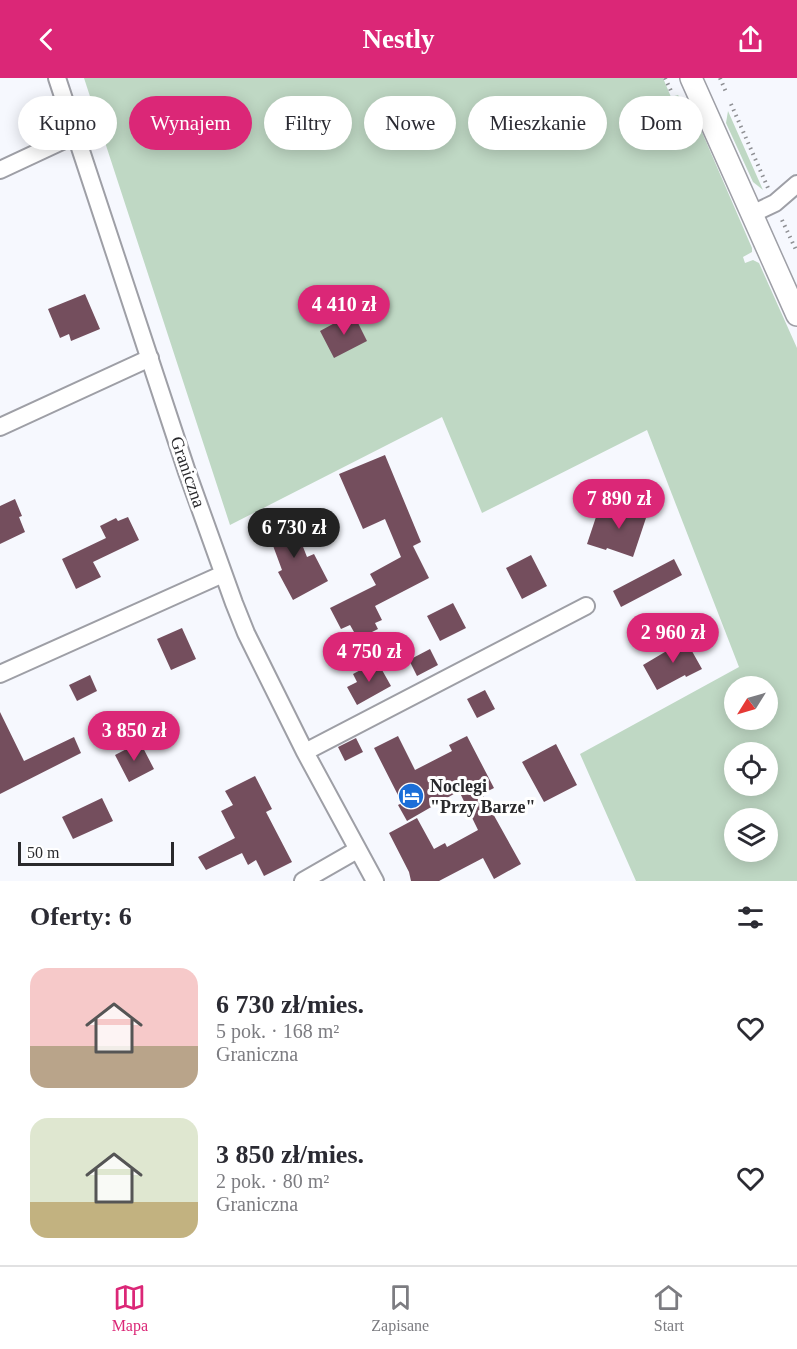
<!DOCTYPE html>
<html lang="pl">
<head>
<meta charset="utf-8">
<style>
	:root { --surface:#fff; --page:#f7f7f7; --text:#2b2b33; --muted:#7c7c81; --line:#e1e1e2; --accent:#db2777 }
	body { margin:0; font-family:"Times New Roman",serif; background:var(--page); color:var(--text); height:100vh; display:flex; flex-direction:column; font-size:22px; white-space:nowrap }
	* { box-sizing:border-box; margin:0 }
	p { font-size:20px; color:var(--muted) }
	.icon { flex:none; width:33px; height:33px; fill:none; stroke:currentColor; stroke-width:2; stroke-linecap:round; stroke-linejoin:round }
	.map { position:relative; height:803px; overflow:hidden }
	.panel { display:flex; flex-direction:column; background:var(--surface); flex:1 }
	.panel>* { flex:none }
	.top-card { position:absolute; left:18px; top:18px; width:762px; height:54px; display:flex; gap:12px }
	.needle { width:39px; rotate:233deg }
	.buttons { position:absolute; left:724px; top:598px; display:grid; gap:12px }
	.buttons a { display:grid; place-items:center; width:54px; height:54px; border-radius:50%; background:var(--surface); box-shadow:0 3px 15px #0003; font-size:30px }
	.scale { position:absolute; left:18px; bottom:15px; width:156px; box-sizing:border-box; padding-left:6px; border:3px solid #29292c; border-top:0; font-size:16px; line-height:21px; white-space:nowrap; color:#29292c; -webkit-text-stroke:4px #fff; paint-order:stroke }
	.price { position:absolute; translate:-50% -51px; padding:0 14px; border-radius:21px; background:var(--accent); color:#fff; font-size:20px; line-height:39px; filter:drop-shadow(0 2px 3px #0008) }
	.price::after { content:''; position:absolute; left:50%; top:36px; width:18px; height:14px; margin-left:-9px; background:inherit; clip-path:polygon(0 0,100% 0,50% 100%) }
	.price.selected { background:#222; color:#fff }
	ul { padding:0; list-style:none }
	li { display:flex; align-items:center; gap:18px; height:150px; padding:0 30px }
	li span { display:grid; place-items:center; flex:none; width:168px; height:120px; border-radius:18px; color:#555 }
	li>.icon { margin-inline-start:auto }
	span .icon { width:72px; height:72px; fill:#fffc; stroke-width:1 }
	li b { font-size:26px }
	h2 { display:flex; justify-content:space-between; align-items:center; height:72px; padding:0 30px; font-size:26px }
	.tag { padding:0 21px; border-radius:27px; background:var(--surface); box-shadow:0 3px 15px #0003; font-size:21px; line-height:54px }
	.tag.selected { background:var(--accent); color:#fff }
	header { display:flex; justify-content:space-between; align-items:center; height:78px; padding:0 30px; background:var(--accent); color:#fff; font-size:27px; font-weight:600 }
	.tab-bar { display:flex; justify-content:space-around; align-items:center; height:84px; border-top:2px solid var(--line); background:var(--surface); font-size:16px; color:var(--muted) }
	.tab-bar a { display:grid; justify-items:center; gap:3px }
	.tab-bar .selected { color:var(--accent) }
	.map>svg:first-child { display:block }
	.green { fill:#bfd8c4; fill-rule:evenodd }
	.building { fill:#744e5d }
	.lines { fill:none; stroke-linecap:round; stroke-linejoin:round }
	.minor-casing { stroke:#9e9fa6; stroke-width:20 }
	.tertiary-casing { stroke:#9e9fa6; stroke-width:24 }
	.path { stroke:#8e8f93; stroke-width:4; stroke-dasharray:1.5 4.5; stroke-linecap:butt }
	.minor { stroke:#fff; stroke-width:16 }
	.tertiary { stroke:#fff; stroke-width:21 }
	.labels { text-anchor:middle; stroke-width:6; stroke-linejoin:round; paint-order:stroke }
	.street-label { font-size:18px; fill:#29292c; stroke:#fff }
	.poi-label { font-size:18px; font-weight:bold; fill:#29292c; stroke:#fff; text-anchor:start }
</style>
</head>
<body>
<header><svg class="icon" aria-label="back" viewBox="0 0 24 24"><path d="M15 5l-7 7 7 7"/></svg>Nestly<svg class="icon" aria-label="share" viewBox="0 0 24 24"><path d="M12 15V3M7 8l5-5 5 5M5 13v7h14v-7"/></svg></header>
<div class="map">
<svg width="797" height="803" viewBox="0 0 797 803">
	<rect width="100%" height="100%" fill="#f6f8fe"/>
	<path class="green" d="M84,0H663L671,19L678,17L698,45L752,170V174L743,179L745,185L753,182L759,185L797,270V803H636L580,676L739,589L647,352L482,435L442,339L230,447ZM735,609H768V642H735ZM735,675H768V708H735ZM735,741H768V774H735Z
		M728,33L763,112L753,104L726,45Z"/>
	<path class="building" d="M85,216L100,251L71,263L69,256L60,260L48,231Z
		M353,235L367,263L334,280L320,253Z
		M385,377L421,464L413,468L429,500L375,528L382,542L375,545L378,551L358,561L350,547L341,551L330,530L376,507L370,496L401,479L385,441L363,451L339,396Z
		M15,421L22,438L19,439L25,454L0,466V428Z
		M621,425L648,434L633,479L607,470L606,472L587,466L597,436L604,439L607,429L618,433Z
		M290,436L307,479L314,476L328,503L293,522L278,494L282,492L265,446Z
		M128,439L139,462L93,484L101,499L76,511L62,481L106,460L100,448L116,440L118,443Z
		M531,477L547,508L522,521L506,490Z
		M674,481L682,497L621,529L613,513Z
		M453,525L466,550L440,563L427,538Z
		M182,550L196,581L171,592L157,561Z
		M679,550L702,591L686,599L685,597L657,612L643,587L675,568Z
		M430,571L438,587L417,598L409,582Z
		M377,583L391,608L357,627L347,609L357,604L353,596Z
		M90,597L97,613L77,623L69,607Z
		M485,612L495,631L477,640L467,621Z
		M0,634L24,683L74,659L81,675L0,716Z
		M398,658L415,692L452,673L449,667L467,658L494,710L482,716L521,786L494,801L483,780L439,803H411L409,794L389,755L417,740L434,771L445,765L447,769L478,752L459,713L407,743L398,727L402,725L374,670Z
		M356,660L363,674L345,683L338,669Z
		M140,664L154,691L129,704L115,677Z
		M556,666L577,707L544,724L522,684Z
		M255,698L272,731L266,734L292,784L264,798L256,782L248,787L242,775L206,792L198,779L235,760L221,733L233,727L225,713Z
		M102,720L113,743L73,761L62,739Z"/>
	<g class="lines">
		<g class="minor-casing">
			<path id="minor" d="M57,0L187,394L234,525L246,555L305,674L375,803
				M0,92L75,57
				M752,136L775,125L797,106
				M0,349L150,280
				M0,596L223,496
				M305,674L586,528
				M303,803L357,772"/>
		</g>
		<g class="tertiary-casing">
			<path id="tertiary" d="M691,0L797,237"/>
		</g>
		<path class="path" d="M665,0L672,15
			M720,0L726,14
			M731,26L768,110
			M782,142L797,174"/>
		<use href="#minor" class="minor"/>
		<use href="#tertiary" class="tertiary"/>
	</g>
	<defs>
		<g id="hotel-disc" transform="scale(1.35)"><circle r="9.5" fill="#1b6ed8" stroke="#fff"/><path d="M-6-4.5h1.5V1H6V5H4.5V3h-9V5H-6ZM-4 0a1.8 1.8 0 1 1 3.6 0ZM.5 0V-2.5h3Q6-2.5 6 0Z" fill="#fff"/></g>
	</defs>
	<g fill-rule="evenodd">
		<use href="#hotel-disc" x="411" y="718"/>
	</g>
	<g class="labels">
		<g class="street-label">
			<text transform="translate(188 394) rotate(71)" y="6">Graniczna</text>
		</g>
		<g class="poi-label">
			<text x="430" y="714">Noclegi<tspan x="430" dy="21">"Przy Barze"</tspan></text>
		</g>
	</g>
</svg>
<div class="buttons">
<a><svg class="needle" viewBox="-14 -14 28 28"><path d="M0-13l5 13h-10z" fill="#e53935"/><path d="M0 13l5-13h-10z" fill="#7c7c81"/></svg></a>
<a><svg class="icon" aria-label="locate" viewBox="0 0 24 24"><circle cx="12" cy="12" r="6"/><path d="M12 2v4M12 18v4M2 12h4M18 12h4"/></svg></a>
<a><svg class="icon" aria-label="layers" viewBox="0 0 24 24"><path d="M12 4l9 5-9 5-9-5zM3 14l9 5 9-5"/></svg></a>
</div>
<div class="scale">50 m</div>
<b class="price" style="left:344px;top:258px">4 410 zł</b>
<b class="price" style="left:619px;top:452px">7 890 zł</b>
<b class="price selected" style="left:294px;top:481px">6 730 zł</b>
<b class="price" style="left:673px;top:586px">2 960 zł</b>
<b class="price" style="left:369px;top:605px">4 750 zł</b>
<b class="price" style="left:134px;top:684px">3 850 zł</b>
<div class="top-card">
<a class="tag">Kupno</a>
<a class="tag selected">Wynajem</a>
<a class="tag">Filtry</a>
<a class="tag">Nowe</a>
<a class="tag">Mieszkanie</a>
<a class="tag">Dom</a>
</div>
</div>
<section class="panel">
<h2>Oferty: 6<svg class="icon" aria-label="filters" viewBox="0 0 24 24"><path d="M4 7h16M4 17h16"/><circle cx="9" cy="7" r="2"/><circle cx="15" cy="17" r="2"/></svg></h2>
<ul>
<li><span style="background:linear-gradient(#f6c9c9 65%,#b9a48a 0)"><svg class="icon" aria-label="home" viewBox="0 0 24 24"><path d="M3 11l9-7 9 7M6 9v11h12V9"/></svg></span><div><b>6 730 zł/mies.</b><p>5 pok. · 168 m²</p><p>Graniczna</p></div><svg class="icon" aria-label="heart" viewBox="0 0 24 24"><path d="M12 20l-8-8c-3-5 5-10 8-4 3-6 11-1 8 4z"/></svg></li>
<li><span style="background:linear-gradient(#dfe7d0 70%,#c2b280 0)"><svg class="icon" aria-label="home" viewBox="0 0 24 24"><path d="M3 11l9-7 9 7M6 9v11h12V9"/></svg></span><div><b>3 850 zł/mies.</b><p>2 pok. · 80 m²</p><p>Graniczna</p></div><svg class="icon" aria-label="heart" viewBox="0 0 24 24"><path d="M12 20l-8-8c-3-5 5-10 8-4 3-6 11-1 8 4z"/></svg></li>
</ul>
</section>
<nav class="tab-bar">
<a class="selected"><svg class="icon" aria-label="map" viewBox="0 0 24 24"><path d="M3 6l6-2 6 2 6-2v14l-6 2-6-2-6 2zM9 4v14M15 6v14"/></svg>Mapa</a>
<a><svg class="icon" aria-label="saved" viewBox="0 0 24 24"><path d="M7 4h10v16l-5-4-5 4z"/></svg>Zapisane</a>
<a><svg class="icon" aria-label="home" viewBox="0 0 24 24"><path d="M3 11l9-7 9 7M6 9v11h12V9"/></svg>Start</a>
</nav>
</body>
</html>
